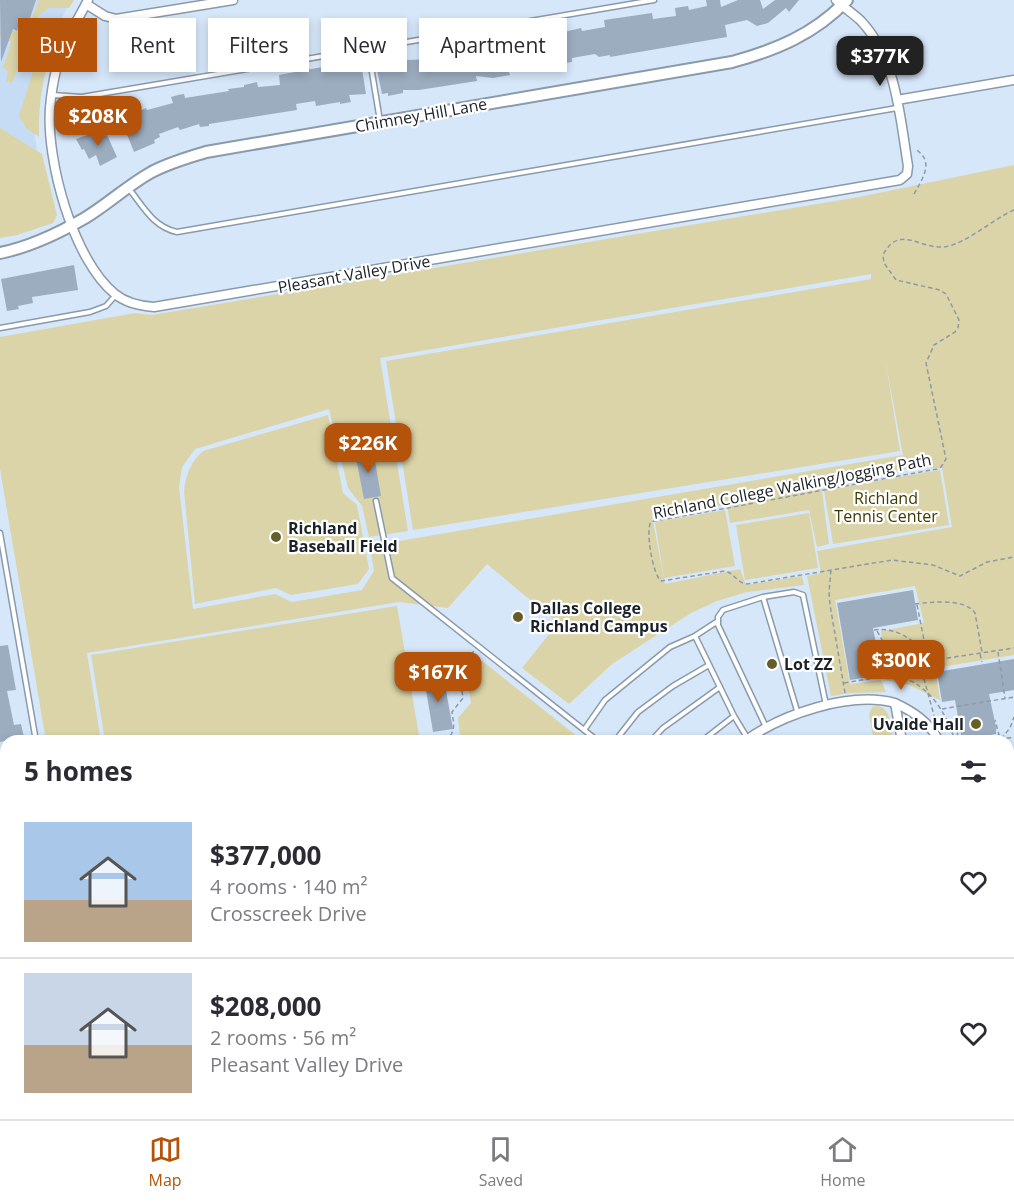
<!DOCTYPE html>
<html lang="en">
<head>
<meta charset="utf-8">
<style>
	:root { --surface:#fff; --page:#f2f2f3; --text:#2b2b33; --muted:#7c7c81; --line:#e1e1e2; --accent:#b45309 }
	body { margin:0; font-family:"Open Sans",sans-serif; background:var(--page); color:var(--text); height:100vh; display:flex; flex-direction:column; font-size:22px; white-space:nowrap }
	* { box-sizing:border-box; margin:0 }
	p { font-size:20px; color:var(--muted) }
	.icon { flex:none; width:33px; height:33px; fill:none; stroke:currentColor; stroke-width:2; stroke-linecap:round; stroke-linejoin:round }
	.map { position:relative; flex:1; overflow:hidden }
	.drawer { position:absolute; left:0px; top:735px; width:1014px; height:384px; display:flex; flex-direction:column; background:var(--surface); border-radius:18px 18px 0 0; box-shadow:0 3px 9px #0003 }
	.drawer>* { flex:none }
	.banner { position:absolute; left:18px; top:18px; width:600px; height:54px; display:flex; gap:12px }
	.price { position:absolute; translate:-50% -51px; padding:0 14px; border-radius:12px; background:var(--accent); color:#fff; font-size:20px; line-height:39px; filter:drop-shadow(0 2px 3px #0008) }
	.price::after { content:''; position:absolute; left:50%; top:36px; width:18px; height:14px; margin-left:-9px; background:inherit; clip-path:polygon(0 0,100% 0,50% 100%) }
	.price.selected { background:#222; color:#fff }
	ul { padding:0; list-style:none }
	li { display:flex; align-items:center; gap:18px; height:150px; padding:0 24px }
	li+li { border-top:2px solid var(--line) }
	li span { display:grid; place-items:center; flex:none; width:168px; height:120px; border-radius:0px; color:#555 }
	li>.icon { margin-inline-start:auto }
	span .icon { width:72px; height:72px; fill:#fffc; stroke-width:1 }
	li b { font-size:26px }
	h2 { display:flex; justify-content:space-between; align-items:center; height:72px; padding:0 24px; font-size:26px }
	.tag { padding:0 21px; border-radius:0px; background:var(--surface); box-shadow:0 3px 9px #0003; font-size:21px; line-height:54px }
	.tag.selected { background:var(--accent); color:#fff }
	.tab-bar { display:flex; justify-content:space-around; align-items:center; height:84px; border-top:2px solid var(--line); background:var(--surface); font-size:16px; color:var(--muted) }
	.tab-bar a { display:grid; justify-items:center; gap:3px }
	.tab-bar .selected { color:var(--accent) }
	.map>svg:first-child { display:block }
	.built { fill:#c6dcf5 }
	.green { fill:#dad4a8; fill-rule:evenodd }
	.building { fill:#9cadbf }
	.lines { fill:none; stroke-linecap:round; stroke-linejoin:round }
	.service-casing { stroke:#8a9aab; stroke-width:7 }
	.minor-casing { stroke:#8a9aab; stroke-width:11 }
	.tertiary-casing { stroke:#8a9aab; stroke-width:14 }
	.path { stroke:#8d9aa8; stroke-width:1.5; stroke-dasharray:4.5 3; stroke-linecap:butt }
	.service { stroke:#fff; stroke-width:4 }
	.minor { stroke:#fff; stroke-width:8 }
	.tertiary { stroke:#fff; stroke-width:10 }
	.poi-dot { fill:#665e2a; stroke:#fff; stroke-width:2 }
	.labels { text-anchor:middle; stroke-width:4.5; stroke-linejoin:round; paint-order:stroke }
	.street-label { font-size:16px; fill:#1b2128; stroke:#fff }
	.park-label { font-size:16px; fill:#423b01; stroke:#fff }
	.poi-label { font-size:16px; font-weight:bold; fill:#1b2128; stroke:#fff; text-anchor:start }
</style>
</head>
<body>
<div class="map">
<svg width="1014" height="1119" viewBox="0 0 1014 1119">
	<rect width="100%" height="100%" fill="#d6e7fa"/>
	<path class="built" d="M0,0H71L54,33L37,84L34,128L39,168L0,235Z"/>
	<path class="green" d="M39,0H74L69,8H49L40,14L12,83L6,81L8,71L3,68L11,42L0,37L1,28L26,34Z
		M60,26C46,66 38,93 39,137L26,128L19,116L41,46L50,28Z
		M0,128L42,154L57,215L53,223L17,235L0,238Z
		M1014,165V655L935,668L940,700L909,685L885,680L881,631L924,623L915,586L835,600L850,684L881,680L886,692L851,693L831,696L807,576L821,573L817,551L952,527L942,468L905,469L821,484L829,544L817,547L809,510L730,523L727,505L652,516L665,584L740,569L746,585L802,576L804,585L747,592L717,601L691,613L612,664L569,704L522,668L558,623L487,564L448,608L399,602L87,653L101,741H46L0,469V337L135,313L152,315L859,197ZM871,274V279L386,361L413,530L900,451L885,358L903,455L370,546L374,571L362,590L292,602L275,594L193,609L179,487L182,467L195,449L329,409L348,488L362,506L369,537L408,531L380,358Z
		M328,415L343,493L357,505L369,569L358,584L291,595L276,588L195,604L184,491C186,474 190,463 203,451Z
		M940,470L949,525L833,544L824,490Z
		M725,510L735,566L664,578L655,522Z
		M809,513L818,568L745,580L736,525Z
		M397,606L420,741H105L91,655Z
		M481,660L583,741H456L460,737L458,718L471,703L467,675Z
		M877,706C892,708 891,729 893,741H874L869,715L872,707Z
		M163,1113H628L629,1119H164Z
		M633,1113H718L725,1119H634Z"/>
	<path class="building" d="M0,0H36L28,24L20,22L17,31L13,29L1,62Z
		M706,0H720L721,7L738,0H760L763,9L775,0H799L789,12L786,8L768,23L757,26L747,20L725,25L727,37L610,57V55L599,57L595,54L572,58V62L509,72L510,75L493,78L476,76L477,81L419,90H403V93L388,96V93L382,94L376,65L408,60L431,59V57L448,54L447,48L458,46L460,51L471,49L483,46L482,42L494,40L495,46L533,41L532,34L551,30L563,28L564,32L581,28L582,31L605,27L604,20L652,13L653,19L676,16L675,8L688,6L689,10L707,6Z
		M333,65H346L347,70L362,69L366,94L349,95L351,102L340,104V102L316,106L315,101L296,104L297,110L209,124V126L200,127L199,124L180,130L178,127L159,134L160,137L154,140L155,143L134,152L122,122L136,116L135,113L146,108L147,110L173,103L171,97L178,95L184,94L185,98L229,91L228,89L244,87V85L257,82L258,87L280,85L279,75Z
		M99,131L102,137L107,135L117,157L100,166L96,155L89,159L84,149L82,150L76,139Z
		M74,265L78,290L32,297L33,303L18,306L19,309L7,311L1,279Z
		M373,450L381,496L364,499L355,453Z
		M913,590L918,620L873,628L882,675L850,680L837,603Z
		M8,645L16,690L7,691L14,725L21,724L24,737L0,742V646Z
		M1014,659V690L989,694L996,727V734L962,740L955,700L942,702L937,672Z
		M443,674L453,729L433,732L424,678Z"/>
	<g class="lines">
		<g class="service-casing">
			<path id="service" d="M368,48L380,121
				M52,95L82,97L654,0
				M130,190C144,208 154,227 177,232L897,108
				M0,328L90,312L106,306L115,296
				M376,501L392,578L598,741
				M0,533L36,741
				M763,597L798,714
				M695,636L718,621
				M766,727L718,625V617L723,610L763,597L794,592L803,595L826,705
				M584,730L605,700L670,647L695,636L734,716
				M615,741L638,712L673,686L709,665
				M651,741L663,728L720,687
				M702,741L734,716L748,739
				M0,856L6,855
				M1008,1077L1014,1081
				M0,1104L6,1103
				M926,1113L930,1119
				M716,1119L722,1113
				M867,1119L902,1114L924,1119
				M988,1119L1009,1114L1014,1111"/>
		</g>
		<g class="minor-casing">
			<path id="minor" d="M88,0C82,12 75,24 68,36C58,57 52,84 50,108C46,160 73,260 115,294C126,303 140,306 154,307L900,180L907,174L908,166C900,118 897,59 861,21C854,14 844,8 836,0
				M86,4L105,16L116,19L233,0
				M897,100L1014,80
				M745,741C782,714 850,691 895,703
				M902,741L895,703C914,712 929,722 939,741
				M0,936L6,972
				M0,1023L6,1020
				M734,1113L741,1119"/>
		</g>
		<g class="tertiary-casing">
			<path id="tertiary" d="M0,253C30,247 59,233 85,218C108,204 127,186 150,173C168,163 187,158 206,152L732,62C776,50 815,34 847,0"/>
		</g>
		<path class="path" d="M914,194C923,178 935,161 915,149
			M1014,210C993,219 966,244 944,247C919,249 899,224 883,255L884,263L896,280L940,290L946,294L959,320L958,328L955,332L934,345L926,363L946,459L941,467L937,469C842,486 748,505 654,521L651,522C645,530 653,575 661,581L725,571C734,573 737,583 747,584L892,560L933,565L960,576L987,562L1014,557
			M831,570L829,592L830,605L845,693
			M915,604C931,602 965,598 975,613L982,652
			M917,605L929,665
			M874,630C896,627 908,638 925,650
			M877,631L904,679
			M998,652L1005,698
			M980,654L982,662
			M844,683L891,675C926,680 945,709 955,741
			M942,709L1014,697
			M935,719L924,679L929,666L941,659L1014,648
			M957,725L958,741
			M272,737L273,741
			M1001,739L1010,728L1014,717
			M445,741C456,732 454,725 452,712L463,698L459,669L474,651
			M988,741L987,737L999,735L995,720
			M992,741L1014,737
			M1008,832L1014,831
			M1008,1013L1014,1016
			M323,1113L324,1119
			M479,1113L480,1119"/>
		<use href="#service" class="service"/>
		<use href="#minor" class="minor"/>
		<use href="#tertiary" class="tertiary"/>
	</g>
	<g class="poi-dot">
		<circle cx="276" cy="537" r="6"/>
		<circle cx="518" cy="617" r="6"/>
		<circle cx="772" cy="664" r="6"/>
		<circle cx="976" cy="724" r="6"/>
	</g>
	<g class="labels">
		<g class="street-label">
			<text transform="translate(421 115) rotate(-10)" y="6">Chimney Hill Lane</text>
			<text transform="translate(354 274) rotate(-10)" y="6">Pleasant Valley Drive</text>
			<text transform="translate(792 486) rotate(-11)" y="6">Richland College Walking/Jogging Path</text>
		</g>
		<g class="park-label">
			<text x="886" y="504">Richland<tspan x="886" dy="18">Tennis Center</tspan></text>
		</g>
		<g class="poi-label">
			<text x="288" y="534">Richland<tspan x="288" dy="18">Baseball Field</tspan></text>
			<text x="530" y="614">Dallas College<tspan x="530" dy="18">Richland Campus</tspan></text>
			<text x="784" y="670">Lot ZZ</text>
			<text x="964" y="730" text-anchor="end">Uvalde Hall</text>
		</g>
	</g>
</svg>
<b class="price selected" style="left:880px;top:87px">$377K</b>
<b class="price" style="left:98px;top:147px">$208K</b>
<b class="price" style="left:368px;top:474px">$226K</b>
<b class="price" style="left:901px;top:691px">$300K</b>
<b class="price" style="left:438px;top:703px">$167K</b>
<div class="banner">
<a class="tag selected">Buy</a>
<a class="tag">Rent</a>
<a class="tag">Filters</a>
<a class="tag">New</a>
<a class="tag">Apartment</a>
</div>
<section class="drawer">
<h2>5 homes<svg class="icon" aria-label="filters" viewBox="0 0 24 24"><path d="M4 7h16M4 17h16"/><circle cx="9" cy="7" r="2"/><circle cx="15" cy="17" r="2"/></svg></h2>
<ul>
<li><span style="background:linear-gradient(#a9c7e8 65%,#b9a48a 0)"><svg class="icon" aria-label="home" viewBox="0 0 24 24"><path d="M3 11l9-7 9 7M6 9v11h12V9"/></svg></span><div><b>$377,000</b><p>4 rooms · 140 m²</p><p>Crosscreek Drive</p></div><svg class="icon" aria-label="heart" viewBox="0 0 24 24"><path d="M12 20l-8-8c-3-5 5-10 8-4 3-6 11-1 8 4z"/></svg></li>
<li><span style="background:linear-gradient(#c9d6e8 60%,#b9a48a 0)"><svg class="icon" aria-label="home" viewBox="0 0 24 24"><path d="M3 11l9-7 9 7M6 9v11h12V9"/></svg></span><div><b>$208,000</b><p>2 rooms · 56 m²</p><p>Pleasant Valley Drive</p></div><svg class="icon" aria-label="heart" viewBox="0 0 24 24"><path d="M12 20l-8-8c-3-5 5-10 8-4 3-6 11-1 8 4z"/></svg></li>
</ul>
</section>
</div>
<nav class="tab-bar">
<a class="selected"><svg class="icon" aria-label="map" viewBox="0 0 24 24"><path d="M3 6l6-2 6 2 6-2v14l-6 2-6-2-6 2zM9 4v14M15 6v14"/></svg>Map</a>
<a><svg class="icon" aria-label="saved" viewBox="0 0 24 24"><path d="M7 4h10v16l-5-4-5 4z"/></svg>Saved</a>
<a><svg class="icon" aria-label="home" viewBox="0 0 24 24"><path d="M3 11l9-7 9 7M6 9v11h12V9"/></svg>Home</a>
</nav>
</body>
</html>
